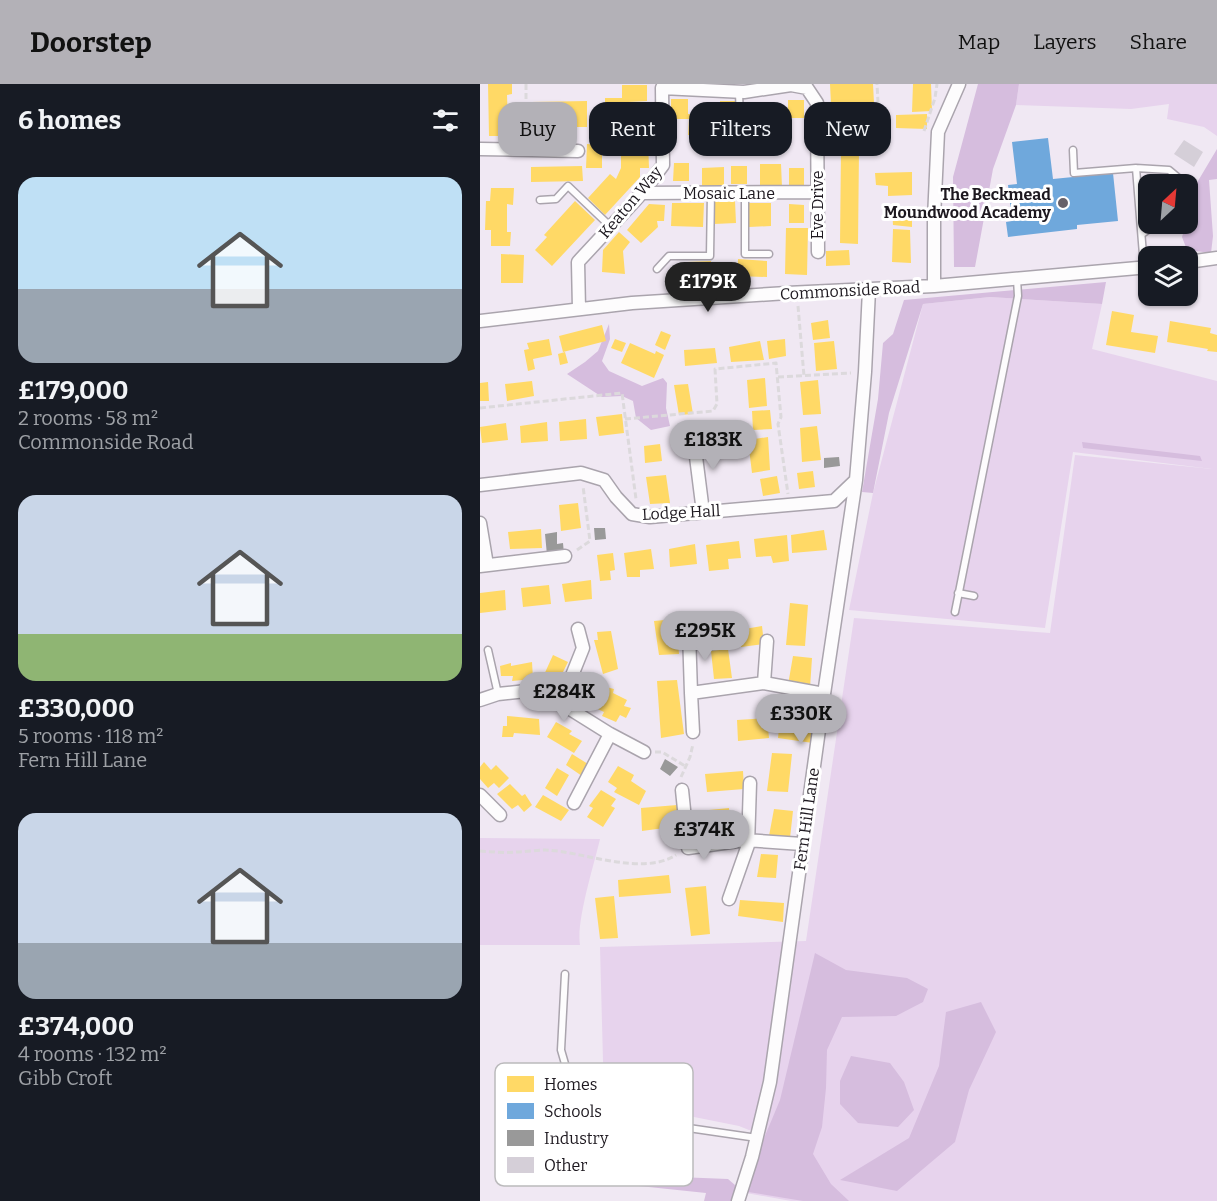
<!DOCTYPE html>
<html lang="en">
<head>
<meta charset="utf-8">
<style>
	:root { --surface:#171b24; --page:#20242c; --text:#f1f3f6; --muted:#9ea1a6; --accent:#b3b1b7 }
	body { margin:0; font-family:Bitter,serif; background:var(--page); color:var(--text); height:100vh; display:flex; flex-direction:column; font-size:22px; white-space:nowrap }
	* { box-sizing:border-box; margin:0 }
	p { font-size:20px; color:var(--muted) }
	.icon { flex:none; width:33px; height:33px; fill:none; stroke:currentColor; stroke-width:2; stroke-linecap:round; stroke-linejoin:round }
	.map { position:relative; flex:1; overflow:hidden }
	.side { display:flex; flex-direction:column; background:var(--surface); width:480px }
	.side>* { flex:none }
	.banner { position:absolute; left:18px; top:18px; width:570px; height:54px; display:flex; gap:12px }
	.needle { width:39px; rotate:26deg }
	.controls { position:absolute; left:658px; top:90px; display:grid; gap:12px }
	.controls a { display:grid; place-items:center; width:60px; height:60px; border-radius:12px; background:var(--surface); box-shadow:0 2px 4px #0004; font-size:30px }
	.price { position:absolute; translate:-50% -51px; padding:0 14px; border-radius:21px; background:var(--accent); color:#111; font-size:20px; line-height:39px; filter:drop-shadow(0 2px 3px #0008) }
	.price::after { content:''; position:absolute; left:50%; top:36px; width:18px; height:14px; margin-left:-9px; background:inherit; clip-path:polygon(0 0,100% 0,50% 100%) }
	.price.active { background:#222; color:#fff }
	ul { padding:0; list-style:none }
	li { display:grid; align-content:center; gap:12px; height:318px; padding:0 18px }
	li span { display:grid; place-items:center; height:186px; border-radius:18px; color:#555 }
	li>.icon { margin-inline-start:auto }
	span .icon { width:108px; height:108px; fill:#fffc; stroke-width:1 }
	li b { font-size:26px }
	h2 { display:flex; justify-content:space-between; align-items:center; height:72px; padding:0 18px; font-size:26px }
	.tag { padding:0 21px; border-radius:18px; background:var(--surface); box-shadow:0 2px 4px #0004; font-size:21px; line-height:54px }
	.tag.active { background:var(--accent); color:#111 }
	header { display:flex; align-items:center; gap:36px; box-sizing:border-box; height:84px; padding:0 30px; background:var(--accent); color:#111 }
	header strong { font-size:28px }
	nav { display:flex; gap:33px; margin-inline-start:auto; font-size:21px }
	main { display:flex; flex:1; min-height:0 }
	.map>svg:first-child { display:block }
	.green { fill:#e7d3ed }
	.forest { fill:#d6bdde }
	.homes { fill:#ffd966 }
	.schools { fill:#6fa8dc }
	.industry { fill:#999 }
	.building { fill:#d5cfd8 }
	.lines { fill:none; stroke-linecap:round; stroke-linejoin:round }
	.lane-casing { stroke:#aaa4ad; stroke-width:9 }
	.street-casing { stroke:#aaa4ad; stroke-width:15 }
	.path { stroke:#dcd9dc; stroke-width:3; stroke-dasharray:6 3; stroke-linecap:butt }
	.lane { stroke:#fdfcfd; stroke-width:6 }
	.street { stroke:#fdfcfd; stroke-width:12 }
	.poi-dot { fill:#676169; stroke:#fff; stroke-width:2 }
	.labels { text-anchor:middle; stroke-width:6; stroke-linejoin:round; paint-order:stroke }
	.street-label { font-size:16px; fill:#1d181f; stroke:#fff }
	.poi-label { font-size:16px; font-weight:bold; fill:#1d181f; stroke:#fff; text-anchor:end }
	.key { fill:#fff; stroke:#bbbabc; stroke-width:1.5 }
	.key-label { font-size:16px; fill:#1d181f }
</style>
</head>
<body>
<header>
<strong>Doorstep</strong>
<nav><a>Map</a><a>Layers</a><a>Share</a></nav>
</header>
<main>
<section class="side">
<h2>6 homes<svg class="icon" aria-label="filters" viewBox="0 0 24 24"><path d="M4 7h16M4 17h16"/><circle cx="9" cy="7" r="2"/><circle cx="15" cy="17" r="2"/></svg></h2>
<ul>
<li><span style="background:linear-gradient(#bfe0f5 60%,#9aa5b1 0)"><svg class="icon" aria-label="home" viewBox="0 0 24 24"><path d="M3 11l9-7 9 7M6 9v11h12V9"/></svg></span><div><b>£179,000</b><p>2 rooms · 58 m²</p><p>Commonside Road</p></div></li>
<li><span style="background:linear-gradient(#c9d6e8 75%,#8fb573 0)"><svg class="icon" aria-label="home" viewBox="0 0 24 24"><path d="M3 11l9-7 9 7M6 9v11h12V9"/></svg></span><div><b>£330,000</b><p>5 rooms · 118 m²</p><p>Fern Hill Lane</p></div></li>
<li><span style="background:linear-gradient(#c9d6e8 70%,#9aa5b1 0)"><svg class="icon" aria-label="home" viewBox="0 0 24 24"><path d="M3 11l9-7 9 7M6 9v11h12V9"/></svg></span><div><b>£374,000</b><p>4 rooms · 132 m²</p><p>Gibb Croft</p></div></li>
</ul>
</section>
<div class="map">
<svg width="737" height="1117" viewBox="0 0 737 1117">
	<rect width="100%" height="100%" fill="#f0e8f3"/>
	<path class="green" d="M539,0H737V52L724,43L687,35L689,20L651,25L536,21Z
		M510,213L622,220L612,265L737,297V1117H311L266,1109L279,1045L269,1046L259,1042L124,1015L120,863L326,857L374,534L570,549L595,371L732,385L593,368L565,544L369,526L393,409L443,220Z
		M0,754L120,755C114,781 96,837 100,861H0Z"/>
	<path class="forest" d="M498,0H539L536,21L513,85L495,183H474L473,93Z
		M737,65V95L729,96L733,152L731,169L707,166L702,153L706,140H708L715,102Z
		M626,198L622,220L510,213L443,220L409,329L393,409L382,408L398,315L403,259L413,250L424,216Z
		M129,240L130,255L122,277L129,287L162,302L183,294L187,299L186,324L190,342L171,346L156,334L153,317L142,312L122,313L87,290L105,278L118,267Z
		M602,358L720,372L722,377L603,364Z
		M335,869L366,886L427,894L448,905L443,918L416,932L362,933L347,966L346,1004L342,1043L333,1070L351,1100L369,1117H323L262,1107L259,1117H224L226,1109L140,1100L123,1090L248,1095L262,1107L300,1016Z
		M501,918L516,948L489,1006L475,1058L417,1107L360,1096L429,1054L459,982L466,928Z
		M371,972L410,979L424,998L434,1026L418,1043L378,1039L360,1020V997Z"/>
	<path class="homes" d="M8,0H32V10L27,11L28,39H32V52H9Z
		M350,0H393L394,19L351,20Z
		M433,0H451L452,27L432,28Z
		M142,1H167V17L148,18L149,56H168L169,84H160V93L125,131L108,114L130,90L136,95L141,84V58H125V14H142Z
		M191,15H208V30L240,31V17H255V35H240L239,52L208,51L209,35H191Z
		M308,16H324V34H311V55H280V39H263V19H280V34H308Z
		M107,17V43H51V18Z
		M447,30V45L416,44V31Z
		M107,60L122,61V84H106Z
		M361,66H379L378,160L360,159Z
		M194,79H209V97H193Z
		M280,80H301L302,103L280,104Z
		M102,82L103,97L51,98V83Z
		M251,82H267V100H251Z
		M244,83V106H222V84Z
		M309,84H324V102H309Z
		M432,88V111L408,112V102L396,101L395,89Z
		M11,104H34L33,121L27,120V148H31L30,162H11V146H5L6,117H10Z
		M95,117L115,136L72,182L55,166L67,153L64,151Z
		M234,117H255L256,139L234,140Z
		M192,119H224L223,143L191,142Z
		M269,119H291V142L269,143Z
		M169,120L185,121L184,137H177L178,143L161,159L147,146Z
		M309,120L324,121V139H309Z
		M412,123L432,124V143L413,141Z
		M306,144H328L327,191L305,190Z
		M413,145L430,146L431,179L412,178Z
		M139,148L150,158L143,167L145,190L122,188L123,166Z
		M369,166L370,181L346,182V167Z
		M21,170L44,171L43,199H21Z
		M258,175L287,177V193L257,192Z
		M231,177V192L208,193L207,178Z
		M632,227L654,231L651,248L678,252L675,269L626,261Z
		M348,236L350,254L333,256L331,239Z
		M690,237L731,244L730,249L737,251V268L727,267L728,265L687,258Z
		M122,241L126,257L83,268L79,252Z
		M181,247L191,251L185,266L175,261Z
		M69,255L72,271L53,275L55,285L48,287L44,266L49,265L47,259Z
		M135,255L146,259L142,268L131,264Z
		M305,255L306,272L289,275L287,257Z
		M280,257L284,276L251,278L249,263Z
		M354,257L357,285L336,287L334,259Z
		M150,259L175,270L176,267L184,271L174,294L141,279Z
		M235,264L237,279L205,282L204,266Z
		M85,268L88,279L80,281L78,270Z
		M285,294L287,322L269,324L267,296Z
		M338,296L341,330L323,331L320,298Z
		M52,297L54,312L27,317L25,300Z
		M8,298L9,317H0V299Z
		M208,300L213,330L199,331L194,301Z
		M290,326L292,345L273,346L272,327Z
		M142,330L144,349L119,352L116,333Z
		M106,335L107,355L80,357L79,338Z
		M67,338L68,357L41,359L40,342Z
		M26,339L28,356L2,359L0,343Z
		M337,342L341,376L322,378L320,344Z
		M288,353L290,386L272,389L268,356Z
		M180,360L182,377L165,379L164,362Z
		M333,387L335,403L319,405L317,389Z
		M186,391L190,419L170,420L166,393Z
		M297,392L300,409L283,412L280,395Z
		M98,419L101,444L81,447L79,421Z
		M61,445L62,464L30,465L28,448Z
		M344,446L347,466L312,469L311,451Z
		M307,451L309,477L293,479L291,472L276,473L274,455Z
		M259,457L261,474L248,475L249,485L229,487L226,461Z
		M215,460L217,480L190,483L189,465Z
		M171,465L174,485L160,486V493H147L144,469Z
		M133,469L135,486L130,487L131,496L120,497L117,471Z
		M111,496L112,515L85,518L82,500Z
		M69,501L71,520L43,523L41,504Z
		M25,506L26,526L0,529V509Z
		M310,519L328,521L325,562L306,561Z
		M243,527L249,557L229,558L225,528Z
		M196,535L199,570L179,571L174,537Z
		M282,542L284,560L261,563L259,546Z
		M131,547L138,585L123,590L114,556H118L117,548Z
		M248,565L252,594L234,595L231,567Z
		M73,571L88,578L77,600L63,593Z
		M313,572L332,574L330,604L308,601Z
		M52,578L53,595L32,597L33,592H21L20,582L31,579V582Z
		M197,596L204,650L181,654L177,597Z
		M102,599L123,610L126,603L134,605L133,609L147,616L144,622L151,624L146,634L140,631L136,638L122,632L124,628L105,619L109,610L98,605Z
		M27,632L59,635L60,651L34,649L33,653H22L23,642H27Z
		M287,634L289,654L258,657L257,636Z
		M300,635L335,642L333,659L298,654Z
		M76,638L92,647L89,650L102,657L94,669L67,653Z
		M292,669L312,670L308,708L287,707Z
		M92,670L108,680L102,692L86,681Z
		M4,678L11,686L16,681L29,694L19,704L14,699L8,704L0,695V683Z
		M138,682L154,691L151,697L166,707L159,721L134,708L137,704L128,698Z
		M77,684L89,691L77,712L65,704Z
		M263,687L264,705L227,708L225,690Z
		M30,700L42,712L45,710L52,721L44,728L38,721L32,725L17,710Z
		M121,706L136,715L131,722L135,724L123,743L107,733L113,724L109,722Z
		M63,711L89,726L81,737L55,723Z
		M197,721L199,742L162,747L161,724Z
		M249,724L251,757L233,760L229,726Z
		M294,725L313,727L310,754L289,752Z
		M281,770L298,771L296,794L277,793Z
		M189,791L191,809L139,813L138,796Z
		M226,802L230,850L211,852L205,804Z
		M134,812L138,854L120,855L115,814Z
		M260,816L304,819L303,838L258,832Z"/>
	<path class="schools" d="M568,54L573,95L633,89L638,137L597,141V145L528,153L526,138L532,137L528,101L537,100L532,58Z"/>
	<path class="industry" d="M359,373L360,382L344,384V374Z
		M114,444H125L126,455L115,456Z
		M77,448V460L83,459L84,470L67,471L65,450Z
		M185,675L198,683L190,692L180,685Z"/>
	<path class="building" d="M704,56L723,68L714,83L694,70Z"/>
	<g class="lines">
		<g class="lane-casing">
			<path id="lane" d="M259,8L261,66
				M593,66L594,89L656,84L664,183
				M656,84L689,86L701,96L702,100
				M265,109V170H289
				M60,116L76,115L88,102L131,143
				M662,150L676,140
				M177,185L189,172H230L231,109
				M478,509L494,512
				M475,528L538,212L537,195
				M8,566L18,610
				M85,890L81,966L99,1028L277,1054"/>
		</g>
		<g class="street-casing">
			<path id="street" d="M184,0L182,4L264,8L311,1L327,4L337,19L338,168
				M0,65L98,67
				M162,109L337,108
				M708,178L737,174
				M454,202V134L458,48L479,0
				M99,225L98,178L162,109L183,81L182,4
				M0,237L152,219L307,209L454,202L669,183
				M213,349L223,428
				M0,401L101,389L124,396L136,413L152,430L170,433L354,417L376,396
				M0,439L7,481
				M0,482L85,472
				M209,548L211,609
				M284,599L287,557
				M0,616L18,610L46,607L74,615L130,650L164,668
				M81,619L103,564L98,545
				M213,648L211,609L284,599L344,610
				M202,706L208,764L265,756L322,760
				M0,711L20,731
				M94,719L130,650
				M249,815L268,761L270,699
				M258,1117L272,1073L290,998L344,610L376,396L385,288L389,206"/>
		</g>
		<path class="path" d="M46,0V52
			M391,45L398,18L397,0
			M444,47L455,14L457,0
			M318,222L324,292
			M298,293L371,289
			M0,324L142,309L156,415
			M145,335L233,327L237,320L235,285L296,279L301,333L298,340L308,410
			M97,466L110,457L103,402
			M175,668H182L205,682
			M201,693L210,673L213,660
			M0,767C12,768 25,769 37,768C46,768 56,766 65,766C102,767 162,793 196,771"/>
		<use href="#lane" class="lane"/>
		<use href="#street" class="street"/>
	</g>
	<circle class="poi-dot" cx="583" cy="119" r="6"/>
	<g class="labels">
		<g class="street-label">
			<text x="249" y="115">Mosaic Lane</text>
			<text transform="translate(150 118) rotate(-50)" y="6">Keaton Way</text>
			<text transform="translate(337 121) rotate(-90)" y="6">Eve Drive</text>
			<text transform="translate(370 206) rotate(-3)" y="6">Commonside Road</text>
			<text transform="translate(201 428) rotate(-3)" y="6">Lodge Hall</text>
			<text transform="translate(326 735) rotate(-82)" y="6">Fern Hill Lane</text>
		</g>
		<g class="poi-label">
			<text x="571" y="116">The Beckmead<tspan x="571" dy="18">Moundwood Academy</tspan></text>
		</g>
	</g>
	<rect x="15" y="979" width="198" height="123" rx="9" class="key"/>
	<rect x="27" y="992" width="27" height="16" fill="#ffd966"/>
	<rect x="27" y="1019" width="27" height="16" fill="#6fa8dc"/>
	<rect x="27" y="1046" width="27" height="16" fill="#999"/>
	<rect x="27" y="1073" width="27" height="16" fill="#d5cfd8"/>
	<g class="key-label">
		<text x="64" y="1006">Homes</text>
		<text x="64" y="1033">Schools</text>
		<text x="64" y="1060">Industry</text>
		<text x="64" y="1087">Other</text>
	</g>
</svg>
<div class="controls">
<a><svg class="needle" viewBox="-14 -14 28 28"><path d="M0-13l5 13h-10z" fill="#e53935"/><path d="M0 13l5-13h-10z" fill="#9ea1a6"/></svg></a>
<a><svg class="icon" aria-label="layers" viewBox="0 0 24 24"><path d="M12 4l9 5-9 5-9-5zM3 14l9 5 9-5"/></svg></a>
</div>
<b class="price active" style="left:228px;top:229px">£179K</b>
<b class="price" style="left:233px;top:387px">£183K</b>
<b class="price" style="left:225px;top:578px">£295K</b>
<b class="price" style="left:84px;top:639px">£284K</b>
<b class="price" style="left:321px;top:661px">£330K</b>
<b class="price" style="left:224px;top:777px">£374K</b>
<div class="banner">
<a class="tag active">Buy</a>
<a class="tag">Rent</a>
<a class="tag">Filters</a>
<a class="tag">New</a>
</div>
</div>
</main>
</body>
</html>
